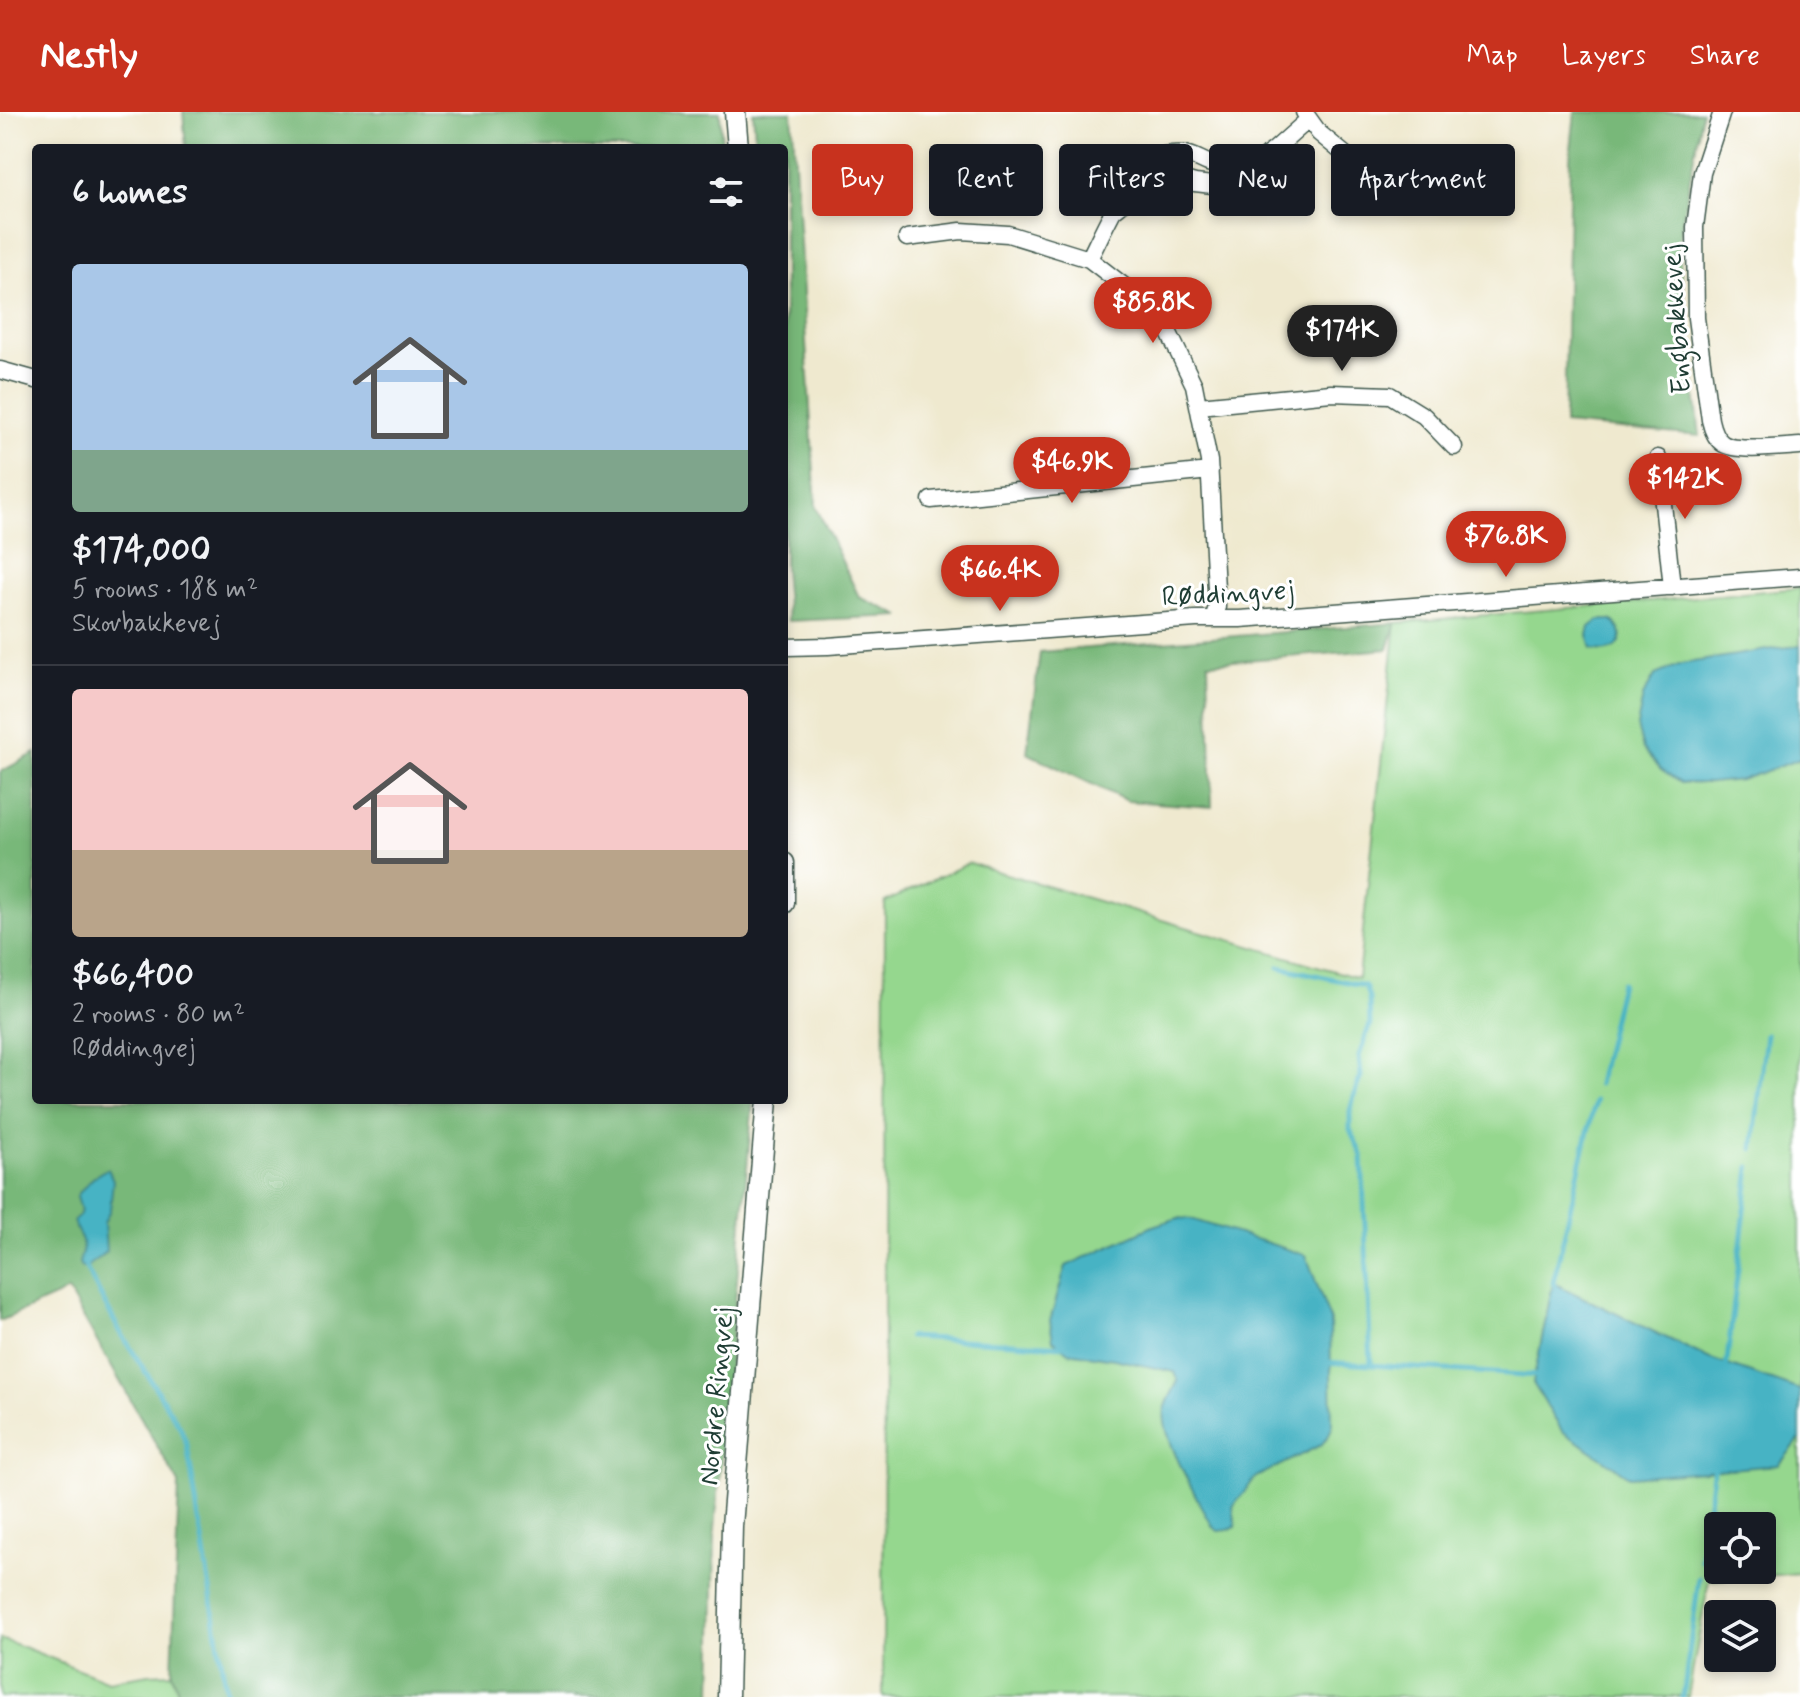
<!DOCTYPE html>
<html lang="en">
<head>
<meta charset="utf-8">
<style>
	:root { --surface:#171b24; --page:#242831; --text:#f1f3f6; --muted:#9ea1a6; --line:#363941; --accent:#c8321e }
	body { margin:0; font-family:Mynerve,sans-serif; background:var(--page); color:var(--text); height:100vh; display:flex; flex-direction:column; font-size:30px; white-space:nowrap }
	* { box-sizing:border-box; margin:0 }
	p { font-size:26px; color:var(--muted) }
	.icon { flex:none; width:44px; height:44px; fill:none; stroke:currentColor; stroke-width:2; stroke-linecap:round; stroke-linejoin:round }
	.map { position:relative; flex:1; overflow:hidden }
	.sheet { position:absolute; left:32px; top:32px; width:756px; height:960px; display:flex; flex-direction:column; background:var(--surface); border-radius:8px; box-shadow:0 4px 12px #0003 }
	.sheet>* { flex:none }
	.top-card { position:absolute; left:812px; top:32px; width:760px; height:72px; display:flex; gap:16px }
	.buttons { position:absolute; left:1704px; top:1400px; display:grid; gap:16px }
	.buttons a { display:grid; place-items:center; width:72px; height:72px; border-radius:8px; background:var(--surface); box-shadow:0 4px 12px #0003; font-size:40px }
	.price { position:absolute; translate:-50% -68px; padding:0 18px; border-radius:28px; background:var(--accent); color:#fff; font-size:26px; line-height:52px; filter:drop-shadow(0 2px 4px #0008) }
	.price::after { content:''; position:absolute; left:50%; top:48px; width:24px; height:18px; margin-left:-12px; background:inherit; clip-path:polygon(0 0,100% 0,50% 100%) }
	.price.current { background:#222; color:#fff }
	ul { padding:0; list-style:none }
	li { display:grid; align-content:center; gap:16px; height:424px; padding:0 40px }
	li+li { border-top:2px solid var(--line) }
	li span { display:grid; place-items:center; height:248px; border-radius:8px; color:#555 }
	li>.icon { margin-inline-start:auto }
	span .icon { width:144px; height:144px; fill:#fffc; stroke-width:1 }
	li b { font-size:34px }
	h2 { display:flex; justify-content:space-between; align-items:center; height:96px; padding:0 40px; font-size:34px }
	.tag { padding:0 28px; border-radius:8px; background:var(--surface); box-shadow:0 4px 12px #0003; font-size:28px; line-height:72px }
	.tag.current { background:var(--accent); color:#fff }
	header { display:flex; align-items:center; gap:48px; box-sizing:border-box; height:112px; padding:0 40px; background:var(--accent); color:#fff }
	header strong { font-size:38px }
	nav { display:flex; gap:44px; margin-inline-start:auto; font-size:28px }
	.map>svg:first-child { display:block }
	.green { fill:#95d78e; stroke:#5a8a61; stroke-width:2; fill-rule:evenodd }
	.forest { fill:#78b879; stroke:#4c7a56; stroke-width:2 }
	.water { fill:#47b3c4; stroke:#33787c; stroke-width:2 }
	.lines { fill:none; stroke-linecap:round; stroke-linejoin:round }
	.stream { stroke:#47b3c4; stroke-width:5 }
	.minor-casing { stroke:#3e574b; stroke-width:19 }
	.major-casing { stroke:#3e574b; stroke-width:23 }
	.minor { stroke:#fff; stroke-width:16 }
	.major { stroke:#fff; stroke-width:20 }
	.labels { text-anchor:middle; stroke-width:6; stroke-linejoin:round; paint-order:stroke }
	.street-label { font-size:28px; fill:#1f3d34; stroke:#fff }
</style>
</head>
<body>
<header>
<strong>Nestly</strong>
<nav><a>Map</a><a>Layers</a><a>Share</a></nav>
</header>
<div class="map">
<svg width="1800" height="1585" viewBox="0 0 1800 1585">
	<rect width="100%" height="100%" fill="#fff"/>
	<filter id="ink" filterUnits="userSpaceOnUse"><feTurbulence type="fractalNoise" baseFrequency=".0125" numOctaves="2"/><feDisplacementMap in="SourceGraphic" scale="16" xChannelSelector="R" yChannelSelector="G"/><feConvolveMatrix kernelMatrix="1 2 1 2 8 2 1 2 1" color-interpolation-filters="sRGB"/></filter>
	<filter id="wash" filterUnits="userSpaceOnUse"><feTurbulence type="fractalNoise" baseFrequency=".006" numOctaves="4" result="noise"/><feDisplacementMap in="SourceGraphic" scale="32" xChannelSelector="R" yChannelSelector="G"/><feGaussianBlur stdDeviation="1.8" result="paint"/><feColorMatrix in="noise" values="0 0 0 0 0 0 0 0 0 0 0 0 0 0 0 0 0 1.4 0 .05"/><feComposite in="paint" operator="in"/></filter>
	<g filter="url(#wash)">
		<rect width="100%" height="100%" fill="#efe9cf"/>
		<path class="green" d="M1800,476V1461L1709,1468L1688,1585H883L885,790L969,751L1358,866L1396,511ZM1718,1414H1762V1458H1718Z
			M0,1527L23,1535L108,1569L149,1562L172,1561L180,1585H0Z"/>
		<path class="forest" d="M183,0H720L722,36H186Z
			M753,0H792L816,395L859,485L901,504L788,509L784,456V36H756Z
			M1575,0H1702L1678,133L1700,324L1564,312L1570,47Z
			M1396,511L1388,537L1208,551L1212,695L1127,689L1027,641L1040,540Z
			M36,641V988H753L715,1416L712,1585H180L172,1561L179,1372L68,1179L0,1209V660Z"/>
		<path class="water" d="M1599,508H1612C1632,527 1616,544 1592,537L1588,523L1590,515Z
			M1800,534V647L1741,668L1710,671H1680L1661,658L1643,637L1637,614L1643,584L1655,563L1681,552L1779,536Z
			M108,1057L113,1068L110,1098L104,1111L106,1139C100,1146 92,1149 86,1156L81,1155L79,1151C81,1143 85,1135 81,1126C78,1120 75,1117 73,1109C85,1102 80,1095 77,1084C85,1073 95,1061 108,1057Z
			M1178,1106L1191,1107L1306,1143L1330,1208L1332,1315L1328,1325L1321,1333L1256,1365L1233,1395L1236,1415L1228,1418L1218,1419L1213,1415C1200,1391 1159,1322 1165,1298C1167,1288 1174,1278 1178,1269L1175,1260L1114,1247L1068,1240L1053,1228L1050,1209L1066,1154L1153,1114Z
			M1553,1171L1708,1246L1800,1278V1327L1779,1353L1630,1365L1562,1319L1533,1271Z"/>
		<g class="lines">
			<path class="stream" d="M1279,855L1365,874L1369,886L1370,912L1359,944L1361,964L1356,977L1350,999V1017L1362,1044L1371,1253
				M1598,972L1621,871
				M1753,1037L1766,922
				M86,1156L118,1216L180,1315L187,1333L227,1585
				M1555,1175L1553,1171L1595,989
				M909,1225L1064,1234
				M1325,1250L1539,1264
				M1726,1257L1750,1055
				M1701,1448L1714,1354
				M1683,1585L1699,1466"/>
		</g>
	</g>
	<g filter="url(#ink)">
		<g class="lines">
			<g class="minor-casing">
				<path id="minor" d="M1304,0L1319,21L1349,46L1393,68L1455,79
					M1722,0L1702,61L1695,115L1696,206L1710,308C1712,317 1715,326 1722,331C1735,341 1783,335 1800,334
					M1114,98L1149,70L1177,66L1195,71L1221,74L1246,65L1258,50L1273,39L1309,7
					M907,126L961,119L1008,122L1089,147L1133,181L1169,221L1194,273L1209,349L1217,495L1213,507
					M1089,147C1104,118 1126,63 1154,47C1162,42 1176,41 1185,42C1193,43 1200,48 1208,51C1225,57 1242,52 1258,50
					M0,258L36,268
					M1199,294L1331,281L1390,283L1424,304L1454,335
					M1658,346L1672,475
					M931,388L1210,359
					M787,535L828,534L1196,507H1240L1800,465"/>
			</g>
			<g class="major-casing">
				<path id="major" d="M735,0L738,36
					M784,751V791
					M728,1585L732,1414L767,988"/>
			</g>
			<use href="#minor" class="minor"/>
			<use href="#major" class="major"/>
		</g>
	</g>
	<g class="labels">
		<g class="street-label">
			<text transform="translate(1675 207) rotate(-94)" y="10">Engbakkevej</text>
			<text transform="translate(1228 480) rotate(-3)" y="10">Røddingvej</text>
			<text transform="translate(715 1284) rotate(-85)" y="10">Nordre Ringvej</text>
		</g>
	</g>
</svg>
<div class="buttons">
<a><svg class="icon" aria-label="locate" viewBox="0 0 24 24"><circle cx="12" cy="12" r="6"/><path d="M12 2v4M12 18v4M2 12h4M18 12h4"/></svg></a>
<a><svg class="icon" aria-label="layers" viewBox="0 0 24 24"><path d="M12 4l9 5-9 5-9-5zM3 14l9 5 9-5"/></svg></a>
</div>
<b class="price" style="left:1153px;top:233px">$85.8K</b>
<b class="price current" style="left:1342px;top:261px">$174K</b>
<b class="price" style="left:1072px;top:393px">$46.9K</b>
<b class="price" style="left:1685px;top:409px">$142K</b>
<b class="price" style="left:1506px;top:467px">$76.8K</b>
<b class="price" style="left:1000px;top:501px">$66.4K</b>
<div class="top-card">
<a class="tag current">Buy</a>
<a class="tag">Rent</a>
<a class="tag">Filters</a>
<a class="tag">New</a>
<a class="tag">Apartment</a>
</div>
<section class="sheet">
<h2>6 homes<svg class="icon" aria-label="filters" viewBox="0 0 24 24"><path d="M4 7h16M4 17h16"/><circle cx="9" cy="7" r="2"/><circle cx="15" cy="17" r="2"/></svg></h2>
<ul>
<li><span style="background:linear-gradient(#a9c7e8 75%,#7fa58c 0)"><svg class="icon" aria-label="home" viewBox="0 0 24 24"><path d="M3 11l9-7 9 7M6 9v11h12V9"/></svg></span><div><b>$174,000</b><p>5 rooms · 188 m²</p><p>Skovbakkevej</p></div></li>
<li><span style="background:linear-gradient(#f6c9c9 65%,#b9a48a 0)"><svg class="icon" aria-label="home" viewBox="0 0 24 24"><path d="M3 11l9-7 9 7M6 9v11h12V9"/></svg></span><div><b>$66,400</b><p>2 rooms · 80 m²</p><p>Røddingvej</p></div></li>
</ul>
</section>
</div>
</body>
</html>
